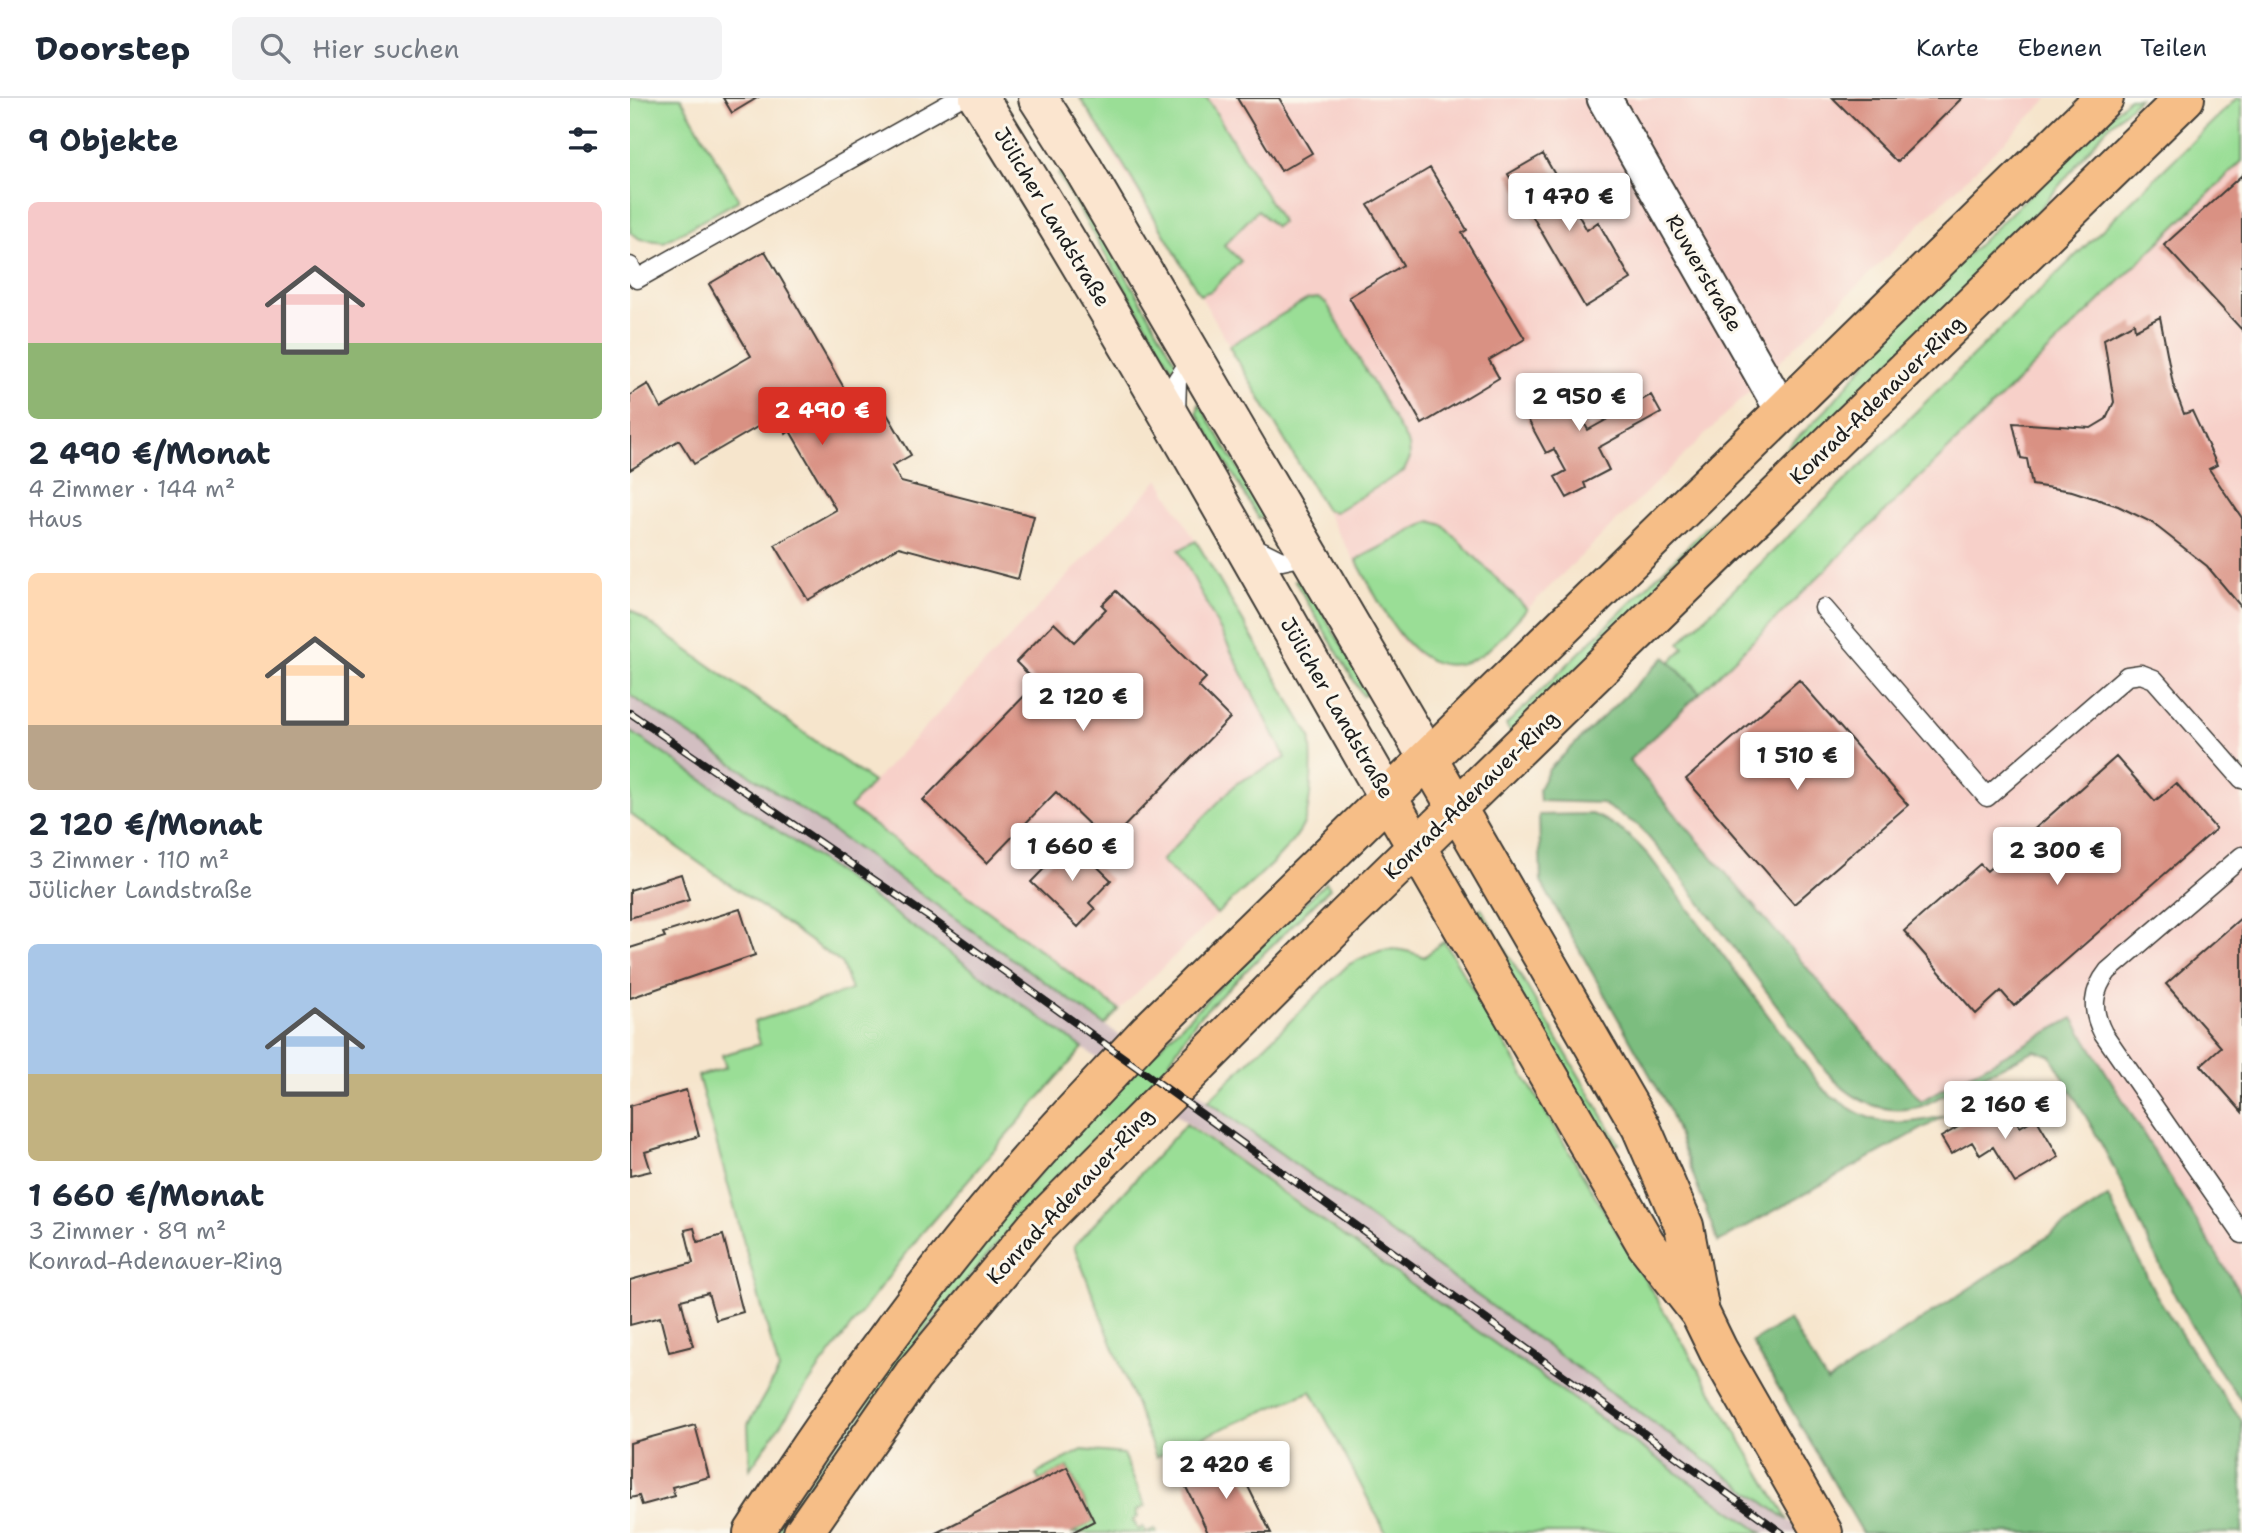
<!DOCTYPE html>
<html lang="de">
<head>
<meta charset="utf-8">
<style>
	:root { --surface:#fff; --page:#f2f2f3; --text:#1f2937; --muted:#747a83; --line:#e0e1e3; --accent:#d93025 }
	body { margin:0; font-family:"Shantell Sans",sans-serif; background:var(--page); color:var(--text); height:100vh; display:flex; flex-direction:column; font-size:26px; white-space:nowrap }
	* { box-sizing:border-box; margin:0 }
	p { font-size:23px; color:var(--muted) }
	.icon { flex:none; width:38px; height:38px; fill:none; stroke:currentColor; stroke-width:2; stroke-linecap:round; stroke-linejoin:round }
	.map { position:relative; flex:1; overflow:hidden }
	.sheet { display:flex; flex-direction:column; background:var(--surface); width:630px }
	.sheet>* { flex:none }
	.price { position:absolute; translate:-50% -60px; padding:0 16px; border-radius:7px; background:#fff; color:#222; font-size:23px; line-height:46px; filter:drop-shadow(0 2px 4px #0008) }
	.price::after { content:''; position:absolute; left:50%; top:42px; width:21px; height:16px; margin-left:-10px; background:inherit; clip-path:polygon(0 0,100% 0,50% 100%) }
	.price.on { background:var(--accent); color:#fff }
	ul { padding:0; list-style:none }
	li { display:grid; align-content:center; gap:14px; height:371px; padding:0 28px }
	li span { display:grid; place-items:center; height:217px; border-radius:10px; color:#555 }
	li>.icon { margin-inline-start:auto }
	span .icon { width:126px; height:126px; fill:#fffc; stroke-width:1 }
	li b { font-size:30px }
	h2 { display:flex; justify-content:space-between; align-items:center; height:84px; padding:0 28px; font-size:30px }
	header { display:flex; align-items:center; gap:42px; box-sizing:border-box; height:98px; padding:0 35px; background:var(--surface); border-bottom:2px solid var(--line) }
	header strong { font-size:33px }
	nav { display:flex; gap:38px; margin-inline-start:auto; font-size:24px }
	.search { width:490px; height:63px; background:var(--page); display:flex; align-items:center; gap:18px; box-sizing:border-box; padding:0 24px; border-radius:10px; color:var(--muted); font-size:26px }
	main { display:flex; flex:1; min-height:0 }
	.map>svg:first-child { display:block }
	.built { fill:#f7d0c9 }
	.industrial { fill:#d2bec1 }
	.green { fill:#9ade96; stroke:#5b7d59; stroke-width:2 }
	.forest { fill:#7bbd7f; stroke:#4c6c4e; stroke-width:2 }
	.building { fill:#d99183 }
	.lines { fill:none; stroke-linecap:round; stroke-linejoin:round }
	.lane-casing { stroke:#3d3a36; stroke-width:21 }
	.street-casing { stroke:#3d3a36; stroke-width:37 }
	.secondary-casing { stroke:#3d3a36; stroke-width:42 }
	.primary-casing { stroke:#3d3a36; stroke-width:42 }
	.lane { stroke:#fff; stroke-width:18 }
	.street { stroke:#fff; stroke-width:33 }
	.secondary { stroke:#fbe5cf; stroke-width:38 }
	.primary { stroke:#f6be87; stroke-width:38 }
	.rail-casing { stroke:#1c1c1c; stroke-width:8 }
	.rail { stroke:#fbf7ec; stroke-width:5; stroke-dasharray:16; stroke-linecap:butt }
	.labels { text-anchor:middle; stroke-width:6; stroke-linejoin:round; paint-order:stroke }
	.street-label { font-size:21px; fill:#1c1c1c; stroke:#fbf7ec }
</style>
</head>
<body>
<header>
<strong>Doorstep</strong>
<div class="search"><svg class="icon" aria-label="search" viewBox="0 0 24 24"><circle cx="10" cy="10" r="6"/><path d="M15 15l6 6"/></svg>Hier suchen</div>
<nav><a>Karte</a><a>Ebenen</a><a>Teilen</a></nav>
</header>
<main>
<section class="sheet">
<h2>9 Objekte<svg class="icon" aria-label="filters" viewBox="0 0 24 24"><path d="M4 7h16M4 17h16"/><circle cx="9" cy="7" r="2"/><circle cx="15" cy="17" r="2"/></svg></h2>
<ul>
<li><span style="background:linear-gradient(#f6c9c9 65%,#8fb573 0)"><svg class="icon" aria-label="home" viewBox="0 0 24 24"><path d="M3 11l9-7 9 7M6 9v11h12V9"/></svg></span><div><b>2 490 €/Monat</b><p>4 Zimmer · 144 m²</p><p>Haus</p></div></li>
<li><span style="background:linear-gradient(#ffd9b3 70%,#b9a48a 0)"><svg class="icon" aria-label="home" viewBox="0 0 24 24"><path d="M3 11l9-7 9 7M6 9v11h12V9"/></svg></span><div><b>2 120 €/Monat</b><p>3 Zimmer · 110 m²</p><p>Jülicher Landstraße</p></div></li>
<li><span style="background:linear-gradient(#a9c7e8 60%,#c2b280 0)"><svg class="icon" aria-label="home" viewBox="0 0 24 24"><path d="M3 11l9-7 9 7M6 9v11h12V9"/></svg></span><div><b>1 660 €/Monat</b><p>3 Zimmer · 89 m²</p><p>Konrad-Adenauer-Ring</p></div></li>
</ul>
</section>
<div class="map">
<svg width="1612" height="1435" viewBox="0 0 1612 1435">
	<rect width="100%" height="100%" fill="#fbf7ec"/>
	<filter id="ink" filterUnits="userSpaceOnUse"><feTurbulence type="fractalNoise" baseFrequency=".0143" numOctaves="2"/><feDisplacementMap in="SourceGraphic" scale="14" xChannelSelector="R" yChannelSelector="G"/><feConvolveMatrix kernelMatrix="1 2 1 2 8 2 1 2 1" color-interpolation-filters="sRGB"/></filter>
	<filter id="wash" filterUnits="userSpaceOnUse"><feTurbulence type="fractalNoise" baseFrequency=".00686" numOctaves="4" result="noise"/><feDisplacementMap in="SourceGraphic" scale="28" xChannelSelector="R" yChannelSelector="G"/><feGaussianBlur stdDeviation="1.57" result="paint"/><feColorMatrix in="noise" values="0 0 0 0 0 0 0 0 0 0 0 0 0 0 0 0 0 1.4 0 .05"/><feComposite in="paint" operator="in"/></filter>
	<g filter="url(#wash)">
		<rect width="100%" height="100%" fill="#f6e5cc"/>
		<path class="built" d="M449,0H1419L851,556L831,565L809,564L787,557L770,541L570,197Z
			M1612,63V1198L1443,920L1291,1003L999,662Z
			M529,381L680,638L682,656L674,724L664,742L489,912L220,709Z"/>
		<path class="industrial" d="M0,597L184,720L475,927L1176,1435H1132L163,743L0,633Z"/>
		<path class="green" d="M0,0H51L109,102L34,144L10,141L0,134Z
			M450,0H577L652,124L645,129L628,112L594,147L611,163L581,193L570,197L493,66Z
			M1499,0H1509L1475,32L1387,139L881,635L876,627L1197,311L1277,216Z
			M1607,0H1612V63L1070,595L1040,564L1054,550L1049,545Z
			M435,73L548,267L542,270L428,76Z
			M689,200L697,206L779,347L780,360L774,373L705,414L696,412L599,248L678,201Z
			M569,305L636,417L629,421L567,315Z
			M800,423L813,427L897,511C883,525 868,546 851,557C786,597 751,505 726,462Z
			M566,443L680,638C683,660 682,705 674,725C662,753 610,794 587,816L531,763L607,685L656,660L549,452Z
			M672,480L739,594L733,598L665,483Z
			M0,511L243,684L220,709L489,912L475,927L184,720L0,597Z
			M0,633L163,743L453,950L291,1136L188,1272L120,1371L118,1326L149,1272L68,978L96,970L92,957L130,946L124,924L221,892L211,865L0,716Z
			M696,784L700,790L567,921L533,973L386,1123L294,1233L150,1435H142C218,1327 290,1215 376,1114C476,998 587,892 696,784Z
			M851,810L989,1046L979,1052L843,816Z
			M814,843L1158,1422L578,1003L718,867C748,851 762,845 794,859Z
			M556,1026L1132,1435H756L681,1293L526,1359L444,1148Z
			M452,1352L493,1356L515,1408L506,1413L508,1418L503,1422L508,1432L513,1429L516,1435L525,1431L527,1435H441L464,1423L438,1369L409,1383L406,1376Z"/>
		<path class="forest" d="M1035,559L1070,595L999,662L1291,1003L1443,920L1612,1198V1303C1560,1238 1528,1164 1493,1089C1473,1044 1445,1001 1421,958L1405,952L1292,1008C1253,1019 1221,1002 1196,973L1042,767L1009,728L971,705L910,703L909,691L919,671Z
			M962,716C986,726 1002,739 1019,758L1193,991C1240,1028 1258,1030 1315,1018L1088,1144L1038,1009L911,784L909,717Z
			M1478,1099L1525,1195L1577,1276L1612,1323V1435H1233L1122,1244L1159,1222L1197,1284Z"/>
		<g id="blocks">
			<path class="building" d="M93,0H127L102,15Z
				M607,0H649L682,55L651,73Z
				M1203,0H1332L1267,64Z
				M913,56L957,132L968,124L1001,181L955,209L878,76Z
				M800,70L837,132L832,135L895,241L859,262L869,280L792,326L719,199L773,167L738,107Z
				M1612,77V232L1534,147Z
				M135,153L225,309L246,297L281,357L262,368L271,384L404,418L388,481L269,449L178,502L145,447L206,412L160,333L156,336L146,318L64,366L49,342L0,372V297L18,286L31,310L121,258L79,186Z
				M1530,219L1543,286L1554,316L1562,313L1587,367L1579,371L1612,420V510L1577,468L1521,424L1488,408L1442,393L1402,387L1397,361L1391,360L1383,325L1461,330L1476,321L1484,304L1474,241L1504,225L1505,232Z
				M931,282L958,332L1021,297L1031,315L968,350L979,372L954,385L956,390L937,400L925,379L936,373L924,351L916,355L889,305Z
				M486,493L576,580L568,588L600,620L478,745L426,694L357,765L293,702L407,585L386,564L424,525L444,544L476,511L472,507Z
				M1169,582L1278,707L1164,806L1056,681Z
				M1486,659L1525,703L1546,685L1586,731L1384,908L1371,893L1346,916L1274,833L1350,766L1357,773Z
				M441,743L481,782L459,805L465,811L448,829L401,784Z
				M51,776L59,802L0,820V792Z
				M110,811L125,857L0,900V850L35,839L33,835Z
				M1612,819V1014L1571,967L1591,949L1536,886Z
				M56,992L69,1038L15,1054L21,1073L0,1078V1008Z
				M1374,1002L1390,1029L1406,1020L1429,1059L1385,1085L1363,1049L1350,1057L1342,1044L1321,1056L1311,1039Z
				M64,1130L68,1144L93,1137L113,1214L86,1222L78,1195L51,1202L63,1248L39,1254L30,1219L0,1227V1182L63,1165L55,1132Z
				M65,1327L79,1379L42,1389L45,1398L12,1407L9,1398L0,1400V1345Z
				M604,1360L637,1427L641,1435H578L571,1420L554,1385Z
				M437,1369L464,1423L441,1435H306Z"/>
		</g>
	</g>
	<g filter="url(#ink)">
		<use href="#blocks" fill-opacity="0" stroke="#3d3a36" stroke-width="2"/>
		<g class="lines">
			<g class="lane-casing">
				<path id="lane" d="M0,168L7,181L329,0
					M546,315L547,282L563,258
					M624,449L652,463L680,457
					M1194,510L1357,699L1497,578L1511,576L1524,581L1612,681
					M1612,758L1478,873C1462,893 1461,912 1473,935L1612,1136"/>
			</g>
			<g class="street-casing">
				<path id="street" d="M974,0L1153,314"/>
			</g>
			<g class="secondary-casing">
				<path id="secondary" d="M349,0C493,229 623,466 758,700
					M408,0L451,67L799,662"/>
			</g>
			<g class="primary-casing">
				<path id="primary" d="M799,662L1011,1029L1054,1128L1069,1209
					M758,700L1016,1146L1070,1215L1088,1252L1193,1435
					M123,1435C198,1319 279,1205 368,1099C415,1042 468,988 519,933L1474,0
					M173,1435L283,1277L406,1129L716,818L1555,0"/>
			</g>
			<use href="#lane" class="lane"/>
			<use href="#street" class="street"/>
			<use href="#secondary" class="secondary"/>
			<use href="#primary" class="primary"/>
			<g class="rail-casing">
				<path id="rail" d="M0,615L303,822L1152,1435"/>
			</g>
			<use href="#rail" class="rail"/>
		</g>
	</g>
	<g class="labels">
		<g class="street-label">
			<text transform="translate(422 119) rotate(59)" y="7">Jülicher Landstraße</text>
			<text transform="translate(1074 175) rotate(60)" y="7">Ruwerstraße</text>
			<text transform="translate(1247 302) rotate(-44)" y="7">Konrad-Adenauer-Ring</text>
			<text transform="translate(707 610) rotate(60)" y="7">Jülicher Landstraße</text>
			<text transform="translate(841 697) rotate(-44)" y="7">Konrad-Adenauer-Ring</text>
			<text transform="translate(440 1098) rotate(-47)" y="7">Konrad-Adenauer-Ring</text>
		</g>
	</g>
</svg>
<b class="price" style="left:939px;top:135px">1 470 €</b>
<b class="price" style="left:949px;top:335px">2 950 €</b>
<b class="price on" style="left:192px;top:349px">2 490 €</b>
<b class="price" style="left:453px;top:635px">2 120 €</b>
<b class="price" style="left:1167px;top:694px">1 510 €</b>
<b class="price" style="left:442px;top:785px">1 660 €</b>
<b class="price" style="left:1427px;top:789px">2 300 €</b>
<b class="price" style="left:1375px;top:1043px">2 160 €</b>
<b class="price" style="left:596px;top:1403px">2 420 €</b>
</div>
</main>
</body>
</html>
